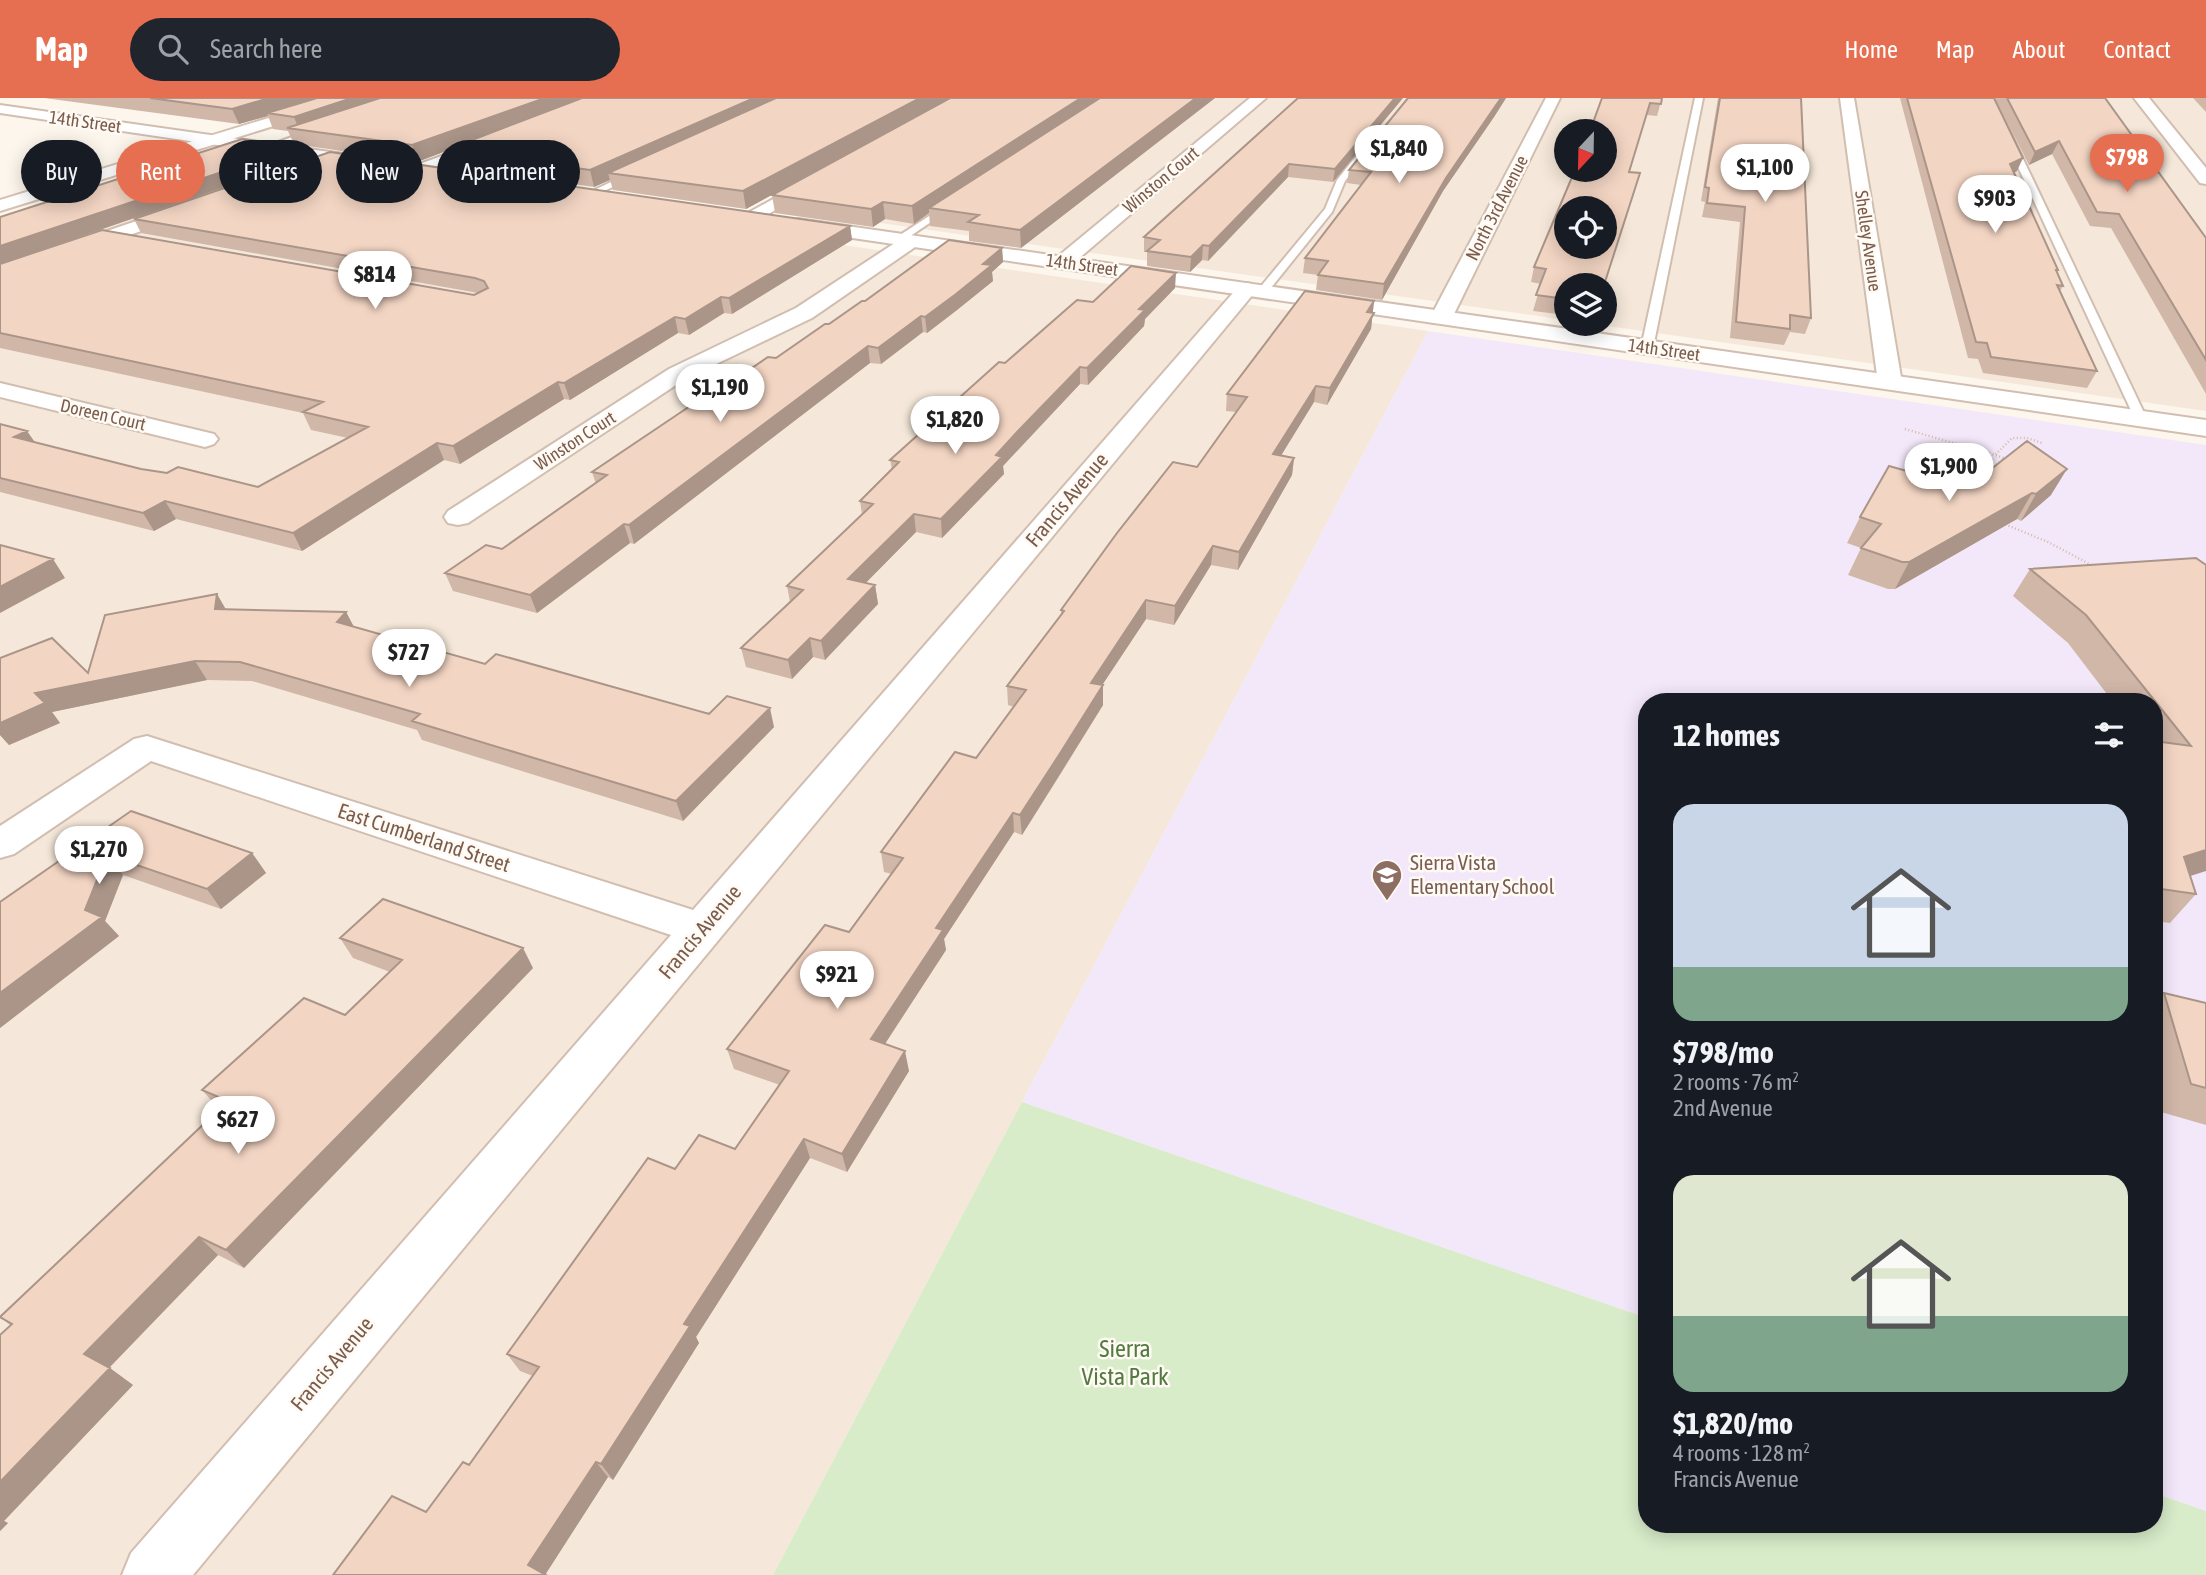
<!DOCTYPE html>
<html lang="en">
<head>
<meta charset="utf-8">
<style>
	:root { --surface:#171b24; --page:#20242c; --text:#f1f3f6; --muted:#9ea1a6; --accent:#e76f51 }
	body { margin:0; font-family:"Asap Condensed",sans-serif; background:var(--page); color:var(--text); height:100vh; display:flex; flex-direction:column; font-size:26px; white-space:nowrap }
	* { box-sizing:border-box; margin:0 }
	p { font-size:23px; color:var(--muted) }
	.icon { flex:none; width:38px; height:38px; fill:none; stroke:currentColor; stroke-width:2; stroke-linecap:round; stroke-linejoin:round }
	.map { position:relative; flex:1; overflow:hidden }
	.details { position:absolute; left:1638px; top:595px; width:525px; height:840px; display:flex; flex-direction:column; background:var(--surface); border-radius:28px; box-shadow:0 4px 18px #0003 }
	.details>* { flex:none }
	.guide { position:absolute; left:21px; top:42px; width:665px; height:63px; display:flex; gap:14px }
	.needle { width:46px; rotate:202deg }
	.controls { position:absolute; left:1554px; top:21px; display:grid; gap:14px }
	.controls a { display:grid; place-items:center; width:63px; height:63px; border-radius:50%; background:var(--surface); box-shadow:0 4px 18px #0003; font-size:35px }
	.price { position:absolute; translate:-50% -60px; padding:0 16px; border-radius:24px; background:#fff; color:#222; font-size:23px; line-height:46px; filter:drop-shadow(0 2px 4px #0008) }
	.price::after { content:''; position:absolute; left:50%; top:42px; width:21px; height:16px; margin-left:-10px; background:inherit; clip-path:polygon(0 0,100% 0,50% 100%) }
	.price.current { background:var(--accent); color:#fff }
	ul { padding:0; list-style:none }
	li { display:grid; align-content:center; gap:14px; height:371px; padding:0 35px }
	li span { display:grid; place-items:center; height:217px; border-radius:21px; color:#555 }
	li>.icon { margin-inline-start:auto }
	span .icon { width:126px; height:126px; fill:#fffc; stroke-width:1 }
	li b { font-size:30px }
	h2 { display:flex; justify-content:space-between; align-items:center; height:84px; padding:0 35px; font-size:30px }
	.chip { padding:0 24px; border-radius:32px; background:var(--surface); box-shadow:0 4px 18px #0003; font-size:24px; line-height:63px }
	.chip.current { background:var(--accent); color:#fff }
	header { display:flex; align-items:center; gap:42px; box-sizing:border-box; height:98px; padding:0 35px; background:var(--accent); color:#fff }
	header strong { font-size:33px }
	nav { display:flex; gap:38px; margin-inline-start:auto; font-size:24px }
	.search { width:490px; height:63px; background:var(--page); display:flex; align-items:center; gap:18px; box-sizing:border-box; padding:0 24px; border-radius:38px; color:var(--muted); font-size:26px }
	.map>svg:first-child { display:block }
	.residential { fill:#f5e8da; fill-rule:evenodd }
	.education { fill:#f3e8fa }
	.green { fill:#d8ecc9 }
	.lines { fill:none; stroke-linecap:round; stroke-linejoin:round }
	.service-casing { stroke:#d1beb0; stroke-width:4 }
	.minor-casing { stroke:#d1beb0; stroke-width:4 }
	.tertiary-casing { stroke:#d1beb0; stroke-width:4 }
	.secondary-casing { stroke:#d6c0b0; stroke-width:4 }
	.path { stroke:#d9b8a5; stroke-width:2.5; stroke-dasharray:1 2.5; stroke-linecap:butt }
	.service { fill:#fff; fill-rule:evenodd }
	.minor { fill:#fff; fill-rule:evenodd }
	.tertiary { fill:#fff; fill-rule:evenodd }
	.secondary { fill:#fff; fill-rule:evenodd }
	.wall { fill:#d1b7a8 }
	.shaded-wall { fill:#aa9588 }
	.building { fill:#f3d5c3; stroke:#aa9588; stroke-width:2; fill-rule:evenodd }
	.labels { text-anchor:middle; stroke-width:5; stroke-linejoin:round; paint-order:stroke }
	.far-street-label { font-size:18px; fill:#7a5c4d; stroke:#fffaf3 }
	.street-label { font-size:21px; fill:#7a5c4d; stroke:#fffaf3 }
	.education-label { font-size:21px; fill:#785e54; stroke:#fffaf3; text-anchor:start }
	.near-park-label { font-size:24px; fill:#537a41; stroke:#fffaf3 }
</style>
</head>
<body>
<header>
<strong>Map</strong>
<div class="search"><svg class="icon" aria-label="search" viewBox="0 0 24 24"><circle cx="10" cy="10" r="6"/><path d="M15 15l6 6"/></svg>Search here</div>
<nav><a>Home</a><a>Map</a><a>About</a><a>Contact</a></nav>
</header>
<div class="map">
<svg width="2206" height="1477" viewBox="0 0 2206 1477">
	<rect width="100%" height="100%" fill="#fdf6ec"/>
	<path class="residential" d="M994,0H2206V313L1593,226H1605V187H1566V222L796,113ZM1566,33H1605V72H1566ZM1566,110H1605V149H1566Z
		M224,56L1428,233L773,1477H0V124Z"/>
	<path class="education" d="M1428,233L2206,347V1413L2154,1395V604H1647V1220L1022,1004Z"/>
	<path class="green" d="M1022,1004L1647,1220V1426H2154V1395L2206,1413V1477H773Z"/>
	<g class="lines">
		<g class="service-casing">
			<path id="service" d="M1695,0H1703L1653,250L1647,253L1641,250Z
				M1986,0H1994L2147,321L2145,324L2141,325L2135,321Z
				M311,32L318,34L269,52L262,50Z
				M1361,52L1368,54L1345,83L1332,114L1266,196H1258V192L1325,111L1337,82Z
				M634,73L637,78L593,98L586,96Z
				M949,105L956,107L903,143H897V139Z"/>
		</g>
		<g class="minor-casing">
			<path id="minor" d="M1250,0H1266L1070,168H1056L1053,164L1056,160Z
				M1546,0H1560L1452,220L1449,225H1433L1430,220Z
				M1840,0H1854L1902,285L1898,290H1882L1878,285Z
				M497,38L505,43L503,46L426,76L420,77L412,72L414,68Z
				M820,75L829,80L826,84L754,124L748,126L739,120Z
				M187,106L196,111L193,115L0,182V169Z
				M911,137L921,143L918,147L812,220L685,281L468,425L458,427L448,425L444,419L448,413L669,271L796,210L904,139Z
				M1247,185L1254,187L1257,191L1254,195L193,1477H122L131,1455L671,837L151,663L14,756L0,760V728L134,641L147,638L693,812L1240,187Z
				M0,285L214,336L218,341L214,346L205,349L0,299Z"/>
		</g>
		<g class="tertiary-casing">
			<path id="tertiary" d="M2134,0H2149L2206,70V86L2200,85Z
				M0,7L372,60L380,65L372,70L0,15Z
				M798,121L2206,322V338L791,131L789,127Z"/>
		</g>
		<g class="secondary-casing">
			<path id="secondary" d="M334,0H356L354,3L0,113V102Z"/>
		</g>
		<path class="path" d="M1905,331L1995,357L2012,340H2027L2042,345
			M1994,369L2004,360L1995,357
			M2002,425L2048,444L2095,469"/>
		<use href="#service" class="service"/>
		<use href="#minor" class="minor"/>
		<use href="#tertiary" class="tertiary"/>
		<use href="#secondary" class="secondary"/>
	</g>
	<path class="wall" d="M44,0H950L746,111L613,92L610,82L594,89L451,69L446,53L417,64L294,46L288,33L273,31L268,18L239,26Z
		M950,0H1215L1021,150L969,143V133L930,128L929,115L914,126L885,121L873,129L775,115L772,97Z
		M1403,0L1333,84L1288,79L1208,163L1202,162L1190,174L1147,168V154H1144V139Z
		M1408,0H1506L1494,19L1443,93L1382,202L1316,192L1318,177L1303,175L1305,160L1361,87L1347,85L1349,72Z
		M1662,0L1657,18L1647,17L1629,74L1640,75L1604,187H1566V217L1533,213L1541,186L1531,184L1534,169L1575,72L1590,33Z
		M1718,0H1801L1811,220L1805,236L1790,234L1784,247L1730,240L1740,124L1702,119L1705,104L1701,103Z
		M1900,0H1994L2017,73L2014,75L2058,172L2057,175L2063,188L2060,193L2097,273L2087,290L1983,275L1978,261L1968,260Z
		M1995,0H2105L2206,140V296L2111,130L2090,128L2052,56L2029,67Z
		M2193,0H2206V14Z
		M297,49L303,62L33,155L474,197L478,195L141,135L134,121L850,128L852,142L732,216L724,215L689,237L678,235L570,302L564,301L460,366L444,362L302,453L176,421L154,433L0,394V326L34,344L141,371L258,389L348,340L311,332L303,315L0,250V119Z
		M1002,150L1003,164L992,174L993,183L957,212L927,235L923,234L881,266L870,265L634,446L630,445L537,515L453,493L445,475L502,451L596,386L592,374L706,301L776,260L865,203Z
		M1175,190L1145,221L1144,228L1088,287L1080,286L1019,350L1003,368L1004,376L942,440L916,434L865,485L875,487L878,506L825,562L813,559L792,581L746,569L741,550L790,504L787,488L862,416L860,403L892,371L890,362L1005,265L1093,204Z
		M1374,203L1371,231L1327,307L1314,304L1281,357L1294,360L1292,377L1238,472L1211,467L1174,527L1146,521L1102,587L1103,607L1060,677L1022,737L1014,734L944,841L946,852L885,946L909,973L847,1074L810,1060L696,1239L699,1245L613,1382L608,1379L545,1477L426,1414L469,1367L533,1278L520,1273L507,1256L675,1071L735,1051L780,987L734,971L727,951L849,834L892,776L884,774L881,754L976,660L1014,609L1008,607L1007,588L1061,517V512L1197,369L1236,314L1226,313L1227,296Z
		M1967,390L2051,397L2021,423L2017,421L1895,491H1888L1848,477L1861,450L1847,445L1860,419Z
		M2196,460L2190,778L2196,796L2170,825L2154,823V604H2113L2068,545L2013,498L2030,471Z
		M226,511L346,514L354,529L485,566L774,629L683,723L422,642L417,632L252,583L207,582L52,614L60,625L9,647L0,637V560L88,575Z
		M131,713L252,755L266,775L221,811L123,777L105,823L119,838L0,930Z
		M340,840L533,870L244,1170L218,1157L109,1270L133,1287L4,1423L8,1425L0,1433L10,1227L0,1219L219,1011L202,992L345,917L390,874L353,860Z
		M2164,895L2206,905V1027L2161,1014L2154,989V905Z"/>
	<path class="shaded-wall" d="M269,0H325L267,15L268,18L239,26L232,11Z
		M352,0H404L299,32L294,19Z
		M545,0H590L446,52V53L417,64L412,47Z
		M754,0H790L608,75L610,82L594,89L590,72Z
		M920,0H950L746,111L743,93Z
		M1081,0H1104L929,110V115L914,126L912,108Z
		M1196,0H1215L1021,150L1020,132Z
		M1395,0H1403L1333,84L1335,71Z
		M1501,0H1506L1494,19L1443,93L1382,202L1384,186L1446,80Z
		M2059,43L2052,56L2029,67L2035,54Z
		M297,49L303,62L0,166V148Z
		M2023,60L2017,73L2004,80L2010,66Z
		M1289,66L1288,79L1208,163L1209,148Z
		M883,104L885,121L873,129L871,111Z
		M850,128L852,142L732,216L729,200Z
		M1203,147L1202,162L1190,174L1191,159Z
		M1002,150L1003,164L992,174L993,183L957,212L927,235L925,219Z
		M1176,175L1175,190L1145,221L1144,228L1088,287L1087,270L1139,211Z
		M721,199L724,215L689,237L685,221Z
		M1374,203L1371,231L1327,307L1330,290Z
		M921,218L923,234L881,266L878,250Z
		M675,219L678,235L570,302L564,285Z
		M868,248L870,265L634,446L629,427Z
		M1080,269V286L1003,368L1004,376L942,440L941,421L1018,333Z
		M558,284L564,301L460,366L453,348Z
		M1316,288L1314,304L1271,374L1273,356Z
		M27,333L39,350L14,339Z
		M437,345L444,362L302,453L293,435Z
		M1294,360L1292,377L1238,472L1239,454Z
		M2067,371L2051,397L2021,423L2036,396Z
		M2032,395L2017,421L1895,491L1909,464Z
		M165,403L176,421L154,433L143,415Z
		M914,416L916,434L851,500L848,481Z
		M624,426L630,445L537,515L530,497Z
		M1213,448L1211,467L1174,527L1175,508Z
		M53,461L65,480L0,515V489Z
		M875,487L878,506L825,562L821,543Z
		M217,496L228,515L215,511Z
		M1146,502V521L1091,604V585Z
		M346,514L356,533L337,524Z
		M810,540L813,559L792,581L788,562Z
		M195,563L207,582L52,614L60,625L9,647L0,637V625L35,595Z
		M1103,587V607L1022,737L1020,717Z
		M770,610L774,629L683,723L676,703Z
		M1013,715L1014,734L944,841L946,852L875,961L871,941L936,830Z
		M2206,752V773L2159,788L2184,759Z
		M252,755L266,775L221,811L207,791Z
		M107,757L123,777L105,823L119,838L0,930V895L85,812Z
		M523,850L533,870L244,1170L226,1152Z
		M905,953L909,973L847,1074L842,1056Z
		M804,1041L810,1060L696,1239L699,1245L613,1382L601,1366L684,1226Z
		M199,1139L218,1157L106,1273L84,1256Z
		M110,1270L133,1287L4,1423L8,1425L0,1433V1384Z
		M596,1364L608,1379L545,1477L528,1467Z"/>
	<path class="building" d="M150,0H269L232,11Z
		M317,0H352L294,19L267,15Z
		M380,0H545L412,47L287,30Z
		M582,0H754L590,72L446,52Z
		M776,0H920L743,93L608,75Z
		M950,0H1081L912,108L883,104L871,111L772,97Z
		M1100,0H1196L1020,132L968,124L979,117L929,110Z
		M1298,0H1395L1335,71L1289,66L1209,148L1203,147L1191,159L1147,153L1160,142L1144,139Z
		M1408,0H1501L1446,80L1384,186L1318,177L1328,163L1305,160L1371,74L1349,72Z
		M1602,0H1662L1661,6L1650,5L1629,74L1640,75L1604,187H1566V201L1536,197L1546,171L1534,169L1575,72H1605V33H1590ZM1566,110H1605V149H1566Z
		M1720,0H1801L1811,220L1790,217V231L1736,224L1745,109L1707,105L1709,90L1705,89Z
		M1907,0H1994L2023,60L2010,66L2058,172H2056L2063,188L2057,187L2097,273L1991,259L1987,245L1976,244Z
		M2007,0H2105L2206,140V262L2119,116L2097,114L2059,43L2035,54Z
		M242,41L297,49L0,148V119Z
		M330,54L850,128L729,200L721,199L685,221L675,219L564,285L558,284L453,348L437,345L293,435L165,403L143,415L0,380V326L27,333L14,339L141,371L167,375L178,369L258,389L368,329L303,314L323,304L0,235V166L102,132L474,197L488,190L484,183L475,180L134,121Z
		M949,142L1002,150L983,166L992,167L956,196L925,219L921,218L878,250L868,248L629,427L624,426L530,497L445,475L486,447L502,451L607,377L592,374L702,300L706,301L768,259L776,260L825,226H829L862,203H865Z
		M1131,168L1176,175L1139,211L1145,212L1087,270L1080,269L1018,333L996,357L1002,359L941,421L914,416L848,481L875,487L821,543L810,540L788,562L741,550L803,492L787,488L873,406L860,403L899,364L890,362L999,264L1005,265L1077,202L1093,204Z
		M1305,193L1374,203L1367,214L1374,215L1330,290L1316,288L1273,356L1294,360L1239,454L1213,448L1175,508L1146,502L1091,585L1103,587L1059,657L1020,717L1013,715L936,830L943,832L871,941L905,953L842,1056L804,1041L684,1226L690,1228L601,1366L596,1364L528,1467L546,1477H333L392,1398L426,1414L463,1364L469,1367L539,1269L507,1256L648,1060L675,1071L699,1037L735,1051L789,973L727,951L825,827L849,834L903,760L881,754L955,654L976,660L1026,592L1007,588L1064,513L1061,512L1117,435L1173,364L1197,369L1247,299L1227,296Z
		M2027,343L2067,371L2036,396L2032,395L1909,464H1902L1861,450L1881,426L1860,419L1889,368L1967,390Z
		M0,447L53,461L0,489Z
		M2196,460L2206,467V752L2184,759L2196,796L2154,790V643L2191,648L2086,517L2030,471Z
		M217,496L215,511L346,514L337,524L485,566L496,556L709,616L727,598L770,610L676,703L412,623L420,616L240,564L195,563L35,595L45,605L0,625V560L52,540L88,575L105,517Z
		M131,713L252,755L207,791L107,757L85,812L102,819L0,895V804Z
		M383,801L523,850L226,1152L199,1139L84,1256L110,1270L0,1384V1237L12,1226L0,1219L228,1003L202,992L304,900L345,917L402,862L340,840Z
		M2164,895L2206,905V990L2191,986Z"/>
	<defs>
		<g id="school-pin" transform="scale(1.575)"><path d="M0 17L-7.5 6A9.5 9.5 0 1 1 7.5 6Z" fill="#8d6e63" stroke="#fffaf3"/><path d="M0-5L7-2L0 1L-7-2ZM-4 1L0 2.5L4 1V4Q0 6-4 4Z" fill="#fff"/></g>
	</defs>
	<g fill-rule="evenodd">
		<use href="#school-pin" x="1387" y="777"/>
	</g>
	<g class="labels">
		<g class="far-street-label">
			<text transform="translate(85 24) rotate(8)" y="6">14th Street</text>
			<text transform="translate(1161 82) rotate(-40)" y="6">Winston Court</text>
			<text transform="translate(1497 110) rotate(-63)" y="6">North 3rd Avenue</text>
			<text transform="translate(1868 143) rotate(82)" y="6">Shelley Avenue</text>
			<text transform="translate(1082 167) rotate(8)" y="6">14th Street</text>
			<text transform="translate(1664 252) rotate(8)" y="6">14th Street</text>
			<text transform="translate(103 317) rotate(13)" y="6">Doreen Court</text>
			<text transform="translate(575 343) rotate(-33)" y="6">Winston Court</text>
		</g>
		<g class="street-label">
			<text transform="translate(1067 402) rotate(-50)" y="7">Francis Avenue</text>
			<text transform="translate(424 740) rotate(18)" y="7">East Cumberland Street</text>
			<text transform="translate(700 834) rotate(-50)" y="7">Francis Avenue</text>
			<text transform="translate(332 1266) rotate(-50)" y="7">Francis Avenue</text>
		</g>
		<g class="education-label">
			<text x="1410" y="772">Sierra Vista<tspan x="1410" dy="24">Elementary School</tspan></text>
		</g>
		<g class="near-park-label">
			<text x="1125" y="1259">Sierra<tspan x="1125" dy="28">Vista Park</tspan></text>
		</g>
	</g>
</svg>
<div class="controls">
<a><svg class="needle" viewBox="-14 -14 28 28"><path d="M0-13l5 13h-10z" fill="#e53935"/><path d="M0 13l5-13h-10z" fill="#9ea1a6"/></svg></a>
<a><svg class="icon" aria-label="locate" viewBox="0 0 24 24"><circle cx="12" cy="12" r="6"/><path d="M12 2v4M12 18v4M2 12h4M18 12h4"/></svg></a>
<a><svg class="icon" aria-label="layers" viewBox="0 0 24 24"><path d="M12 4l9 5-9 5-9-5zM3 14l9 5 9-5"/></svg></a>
</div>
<b class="price" style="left:1399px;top:87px">$1,840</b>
<b class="price current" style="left:2127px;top:96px">$798</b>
<b class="price" style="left:1765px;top:106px">$1,100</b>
<b class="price" style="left:1995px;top:137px">$903</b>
<b class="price" style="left:375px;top:213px">$814</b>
<b class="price" style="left:720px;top:326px">$1,190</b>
<b class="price" style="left:955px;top:358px">$1,820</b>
<b class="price" style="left:1949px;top:405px">$1,900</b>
<b class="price" style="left:409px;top:591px">$727</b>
<b class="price" style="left:99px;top:788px">$1,270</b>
<b class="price" style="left:837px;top:913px">$921</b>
<b class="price" style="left:238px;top:1058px">$627</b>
<div class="guide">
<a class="chip">Buy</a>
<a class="chip current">Rent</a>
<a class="chip">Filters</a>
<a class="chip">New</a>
<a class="chip">Apartment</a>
</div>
<section class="details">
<h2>12 homes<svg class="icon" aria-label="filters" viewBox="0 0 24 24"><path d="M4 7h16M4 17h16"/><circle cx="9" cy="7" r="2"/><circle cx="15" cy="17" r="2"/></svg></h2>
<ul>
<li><span style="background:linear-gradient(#c9d6e8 75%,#7fa58c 0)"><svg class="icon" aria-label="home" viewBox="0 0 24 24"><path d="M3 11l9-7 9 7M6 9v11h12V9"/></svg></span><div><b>$798/mo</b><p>2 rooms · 76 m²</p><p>2nd Avenue</p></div></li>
<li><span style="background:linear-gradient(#dfe7d0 65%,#7fa58c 0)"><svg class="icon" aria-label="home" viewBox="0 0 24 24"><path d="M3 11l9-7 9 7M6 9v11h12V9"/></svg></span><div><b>$1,820/mo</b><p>4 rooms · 128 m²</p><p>Francis Avenue</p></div></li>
</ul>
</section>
</div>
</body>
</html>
